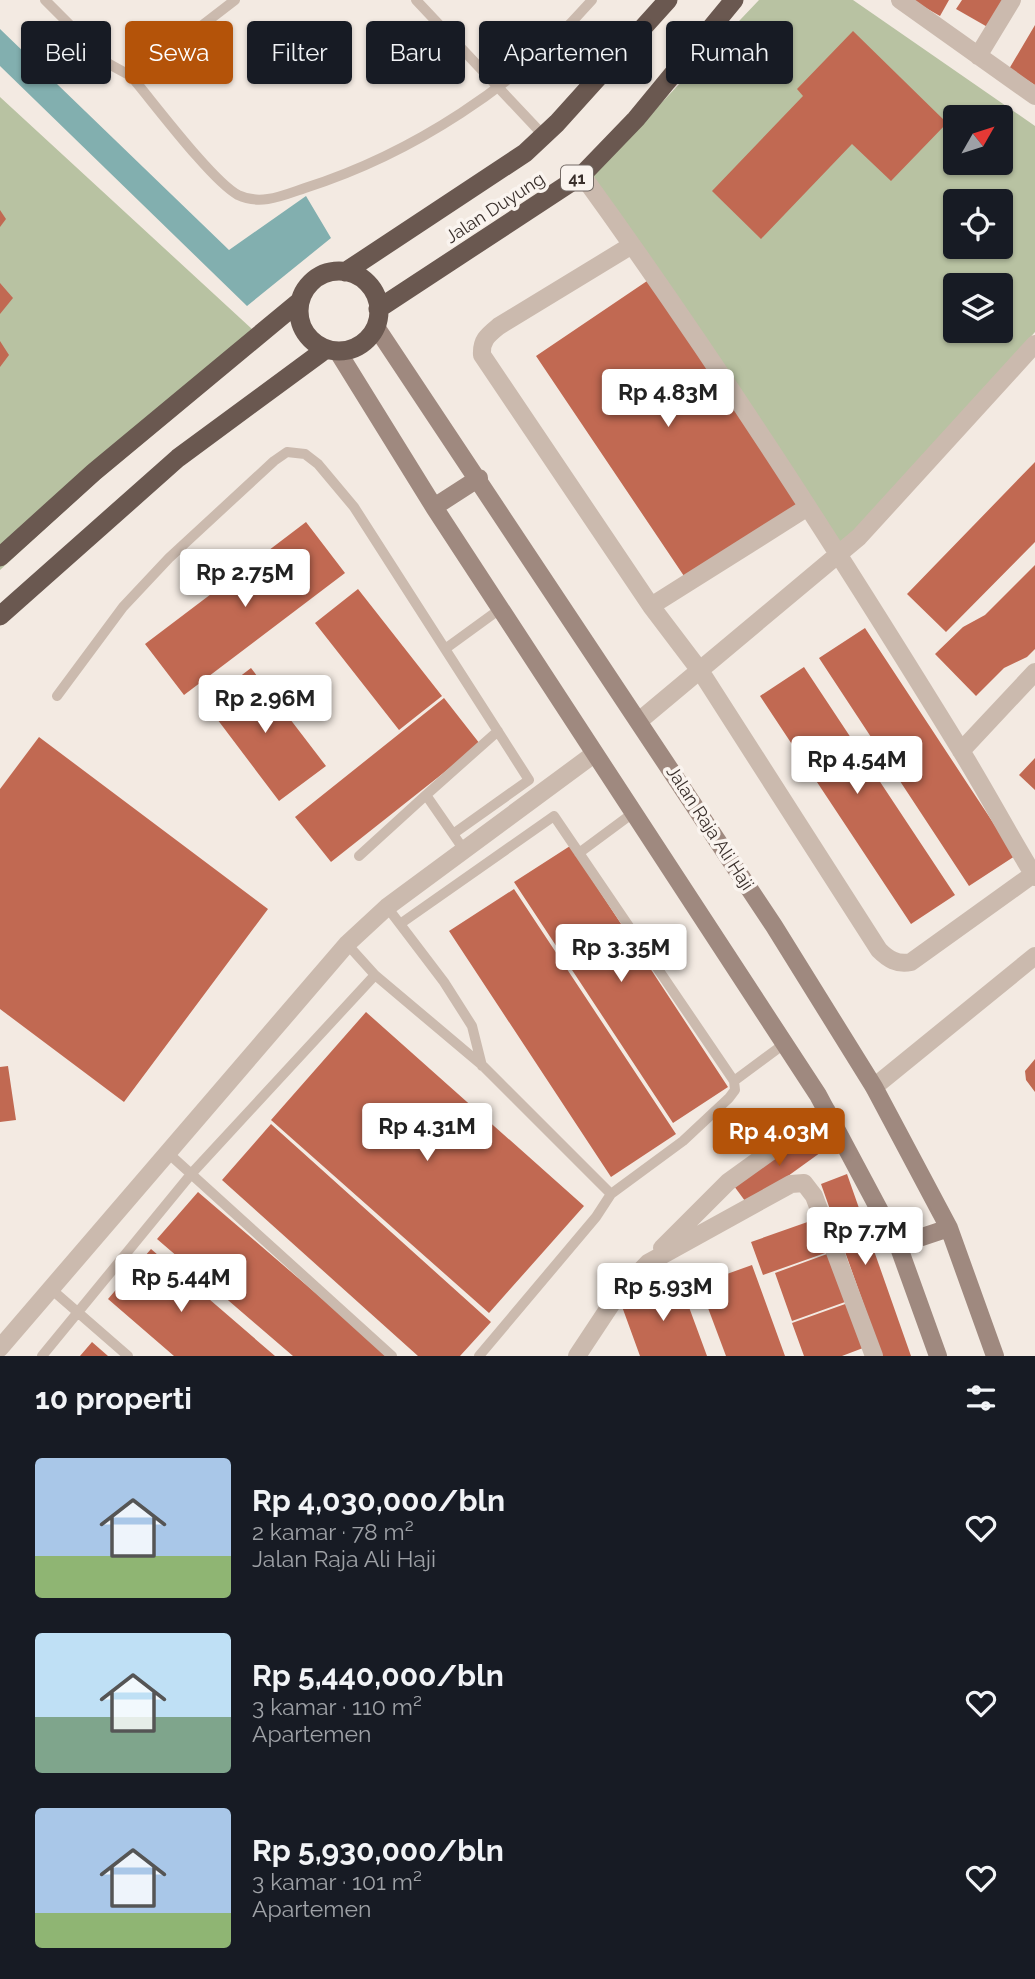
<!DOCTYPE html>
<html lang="id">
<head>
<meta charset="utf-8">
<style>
	:root { --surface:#171b24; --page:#20242c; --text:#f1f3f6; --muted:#9ea1a6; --accent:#b45309 }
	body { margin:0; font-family:Raleway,sans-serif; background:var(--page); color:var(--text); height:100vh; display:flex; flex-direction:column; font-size:26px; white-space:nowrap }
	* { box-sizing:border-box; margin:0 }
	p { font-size:23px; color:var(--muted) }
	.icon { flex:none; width:38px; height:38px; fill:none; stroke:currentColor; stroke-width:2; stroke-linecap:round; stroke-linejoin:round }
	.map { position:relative; height:1356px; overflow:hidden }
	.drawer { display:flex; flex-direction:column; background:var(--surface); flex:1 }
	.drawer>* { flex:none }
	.top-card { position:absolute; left:21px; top:21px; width:994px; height:63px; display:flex; gap:14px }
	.needle { width:46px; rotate:51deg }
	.controls { position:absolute; left:943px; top:105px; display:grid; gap:14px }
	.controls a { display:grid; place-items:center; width:70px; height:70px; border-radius:7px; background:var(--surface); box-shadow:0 2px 5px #0004; font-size:35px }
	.price { position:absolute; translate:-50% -60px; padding:0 16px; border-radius:7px; background:#fff; color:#222; font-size:23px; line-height:46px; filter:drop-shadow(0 2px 4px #0008) }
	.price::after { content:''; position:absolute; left:50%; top:42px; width:21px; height:16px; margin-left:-10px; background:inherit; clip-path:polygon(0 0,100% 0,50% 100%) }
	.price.selected { background:var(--accent); color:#fff }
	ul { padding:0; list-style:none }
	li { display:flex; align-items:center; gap:21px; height:175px; padding:0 35px }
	li span { display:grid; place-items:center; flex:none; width:196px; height:140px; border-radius:7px; color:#555 }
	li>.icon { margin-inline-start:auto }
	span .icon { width:84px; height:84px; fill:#fffc; stroke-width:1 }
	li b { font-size:30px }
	h2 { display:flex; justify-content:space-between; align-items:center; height:84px; padding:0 35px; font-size:30px }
	.chip { padding:0 24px; border-radius:7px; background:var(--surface); box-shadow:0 2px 5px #0004; font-size:24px; line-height:63px }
	.chip.selected { background:var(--accent); color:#fff }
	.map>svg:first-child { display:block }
	.green { fill:#b8c2a2; fill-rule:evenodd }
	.water { fill:#82afaf }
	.building { fill:#c16952 }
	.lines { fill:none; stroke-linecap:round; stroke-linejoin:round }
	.service { stroke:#cbbaae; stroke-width:10 }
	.minor { stroke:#cbbaae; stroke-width:18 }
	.secondary { stroke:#9f897f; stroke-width:18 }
	.trunk { stroke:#6a5850; stroke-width:19 }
	.labels { text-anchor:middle; stroke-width:7; stroke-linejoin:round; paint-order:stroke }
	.shield { fill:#faf4ef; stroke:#746b66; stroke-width:2 }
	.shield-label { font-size:16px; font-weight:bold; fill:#3a302c }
	.street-label { font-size:18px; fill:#3a302c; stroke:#faf4ef }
</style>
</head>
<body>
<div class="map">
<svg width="1035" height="1356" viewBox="0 0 1035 1356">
	<rect width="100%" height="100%" fill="#f3eae2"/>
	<path class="green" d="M759,0H853L1035,126V332L840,551L586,176L611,156ZM956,117H1001V163H956ZM956,201H1001V247H956ZM956,285H1001V331H956Z
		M0,97L265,341L94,484L0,570Z"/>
	<path class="water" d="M0,29L229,250L306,196L331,238L247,306L0,66Z"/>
	<path class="building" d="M912,0H949L940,16Z
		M962,0H1008L991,29L956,9Z
		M1035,25V85L1009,69Z
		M853,31L947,123L891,181L852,144L761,239L712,191L803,96L797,89Z
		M0,210L6,219L0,227Z
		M650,279L800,502L686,579L536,356Z
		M0,283L13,298L0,314Z
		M0,341L9,355L0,367Z
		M1035,462V542L946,632L907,594Z
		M306,522L345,573L184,695L145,644Z
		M1035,565V649L1027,657L1004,668L976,696L935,654L963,627L985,615Z
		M358,589L442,696L399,730L315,623Z
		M865,628L1015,856L969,886L819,658Z
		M804,667L955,895L911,924L760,696Z
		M251,668L326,766L279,801L205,703Z
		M444,698L480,744L331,862L295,817Z
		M39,737L268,909L124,1102L0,1009V789Z
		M1035,758V790L1019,775Z
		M570,846L728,1087L673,1123L514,882Z
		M514,889L676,1134L611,1177L449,931Z
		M366,1012L584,1206L489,1313L271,1120Z
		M1035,1059V1092L1026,1080L1025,1071Z
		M8,1066L16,1120L0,1122V1067Z
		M271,1124L491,1322L460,1356H418L222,1180Z
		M810,1131L824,1150L748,1205L734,1186Z
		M847,1174L911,1356H882L821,1184Z
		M198,1192L389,1356H293L157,1239Z
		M816,1219L828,1252L763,1275L751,1242Z
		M151,1249L275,1356H174L108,1299Z
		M827,1254L845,1302L792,1321L775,1273Z
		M752,1265L785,1356H726L699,1284Z
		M679,1280L707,1356H640L620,1301Z
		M848,1303L863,1348L842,1356H804L792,1323Z
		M92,1342L108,1356H80Z"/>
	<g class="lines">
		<path class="service" d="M45,0L109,64L131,76L161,57L235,0
			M416,0L544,136
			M131,76C153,102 212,181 238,195C261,206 284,195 305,188C412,154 518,85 592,0
			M445,649L500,609
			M57,696L123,607L169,558L274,461L287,452L305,454L318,464L354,507L529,780L453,834L464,850
			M426,795L498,731
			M579,853L633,813
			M359,856L426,795L453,834
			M387,907L444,982L472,1026L482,1066
			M400,924L554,816L734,1081L735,1090L729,1098L683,1141L611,1194
			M347,944L375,975L483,1066L611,1194L596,1217L479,1356
			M734,1081L784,1044
			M168,1153L392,1356
			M51,1289L128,1356
			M42,1356L192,1173L375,975"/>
		<path class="minor" d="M900,0L1035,96
			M978,56L1012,0
			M582,175C716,360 840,554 960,749C986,791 1009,835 1035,877
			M632,245L499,326C488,335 481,340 482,355L651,606L701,672L879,950C888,959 897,965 911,962L1035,873
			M651,606L808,507
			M639,721L859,537L1035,344
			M961,751L1035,672
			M874,1087L1035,956
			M662,1248L728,1182L827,1111
			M0,1348L347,944L387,907L594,754
			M577,1356L618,1294L648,1263L791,1184L804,1183L814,1196L874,1356"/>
		<path class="secondary" d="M376,327L774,926L874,1087L949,1228L995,1356
			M338,352L434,507L818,1095L898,1245L938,1356
			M434,507L479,478
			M898,1245L949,1228"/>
		<path class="trunk" d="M299 311a40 40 0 1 1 80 0a40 40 0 1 1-80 0Z
			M345,272L525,153L557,123L668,0
			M378,309L582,175L636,119L734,0
			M0,557L94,472L300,301
			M0,616L178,458L326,349"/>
	</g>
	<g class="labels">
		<rect class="shield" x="561" y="165.5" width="32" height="25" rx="5"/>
		<g class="shield-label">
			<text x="577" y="184">41</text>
		</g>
		<g class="street-label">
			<text transform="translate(495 208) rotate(-33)" y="6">Jalan Duyung</text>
			<text transform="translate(710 828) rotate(57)" y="6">Jalan Raja Ali Haji</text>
		</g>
	</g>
</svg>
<div class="controls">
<a><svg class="needle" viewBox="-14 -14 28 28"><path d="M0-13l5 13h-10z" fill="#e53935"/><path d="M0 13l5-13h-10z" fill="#9ea1a6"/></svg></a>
<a><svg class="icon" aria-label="locate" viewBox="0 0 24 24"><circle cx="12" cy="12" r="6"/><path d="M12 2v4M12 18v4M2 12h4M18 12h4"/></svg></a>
<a><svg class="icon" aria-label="layers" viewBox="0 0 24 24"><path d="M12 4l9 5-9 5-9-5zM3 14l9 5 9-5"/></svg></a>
</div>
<b class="price" style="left:668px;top:429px">Rp 4.83M</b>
<b class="price" style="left:245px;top:609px">Rp 2.75M</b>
<b class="price" style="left:265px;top:735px">Rp 2.96M</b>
<b class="price" style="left:857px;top:796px">Rp 4.54M</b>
<b class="price" style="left:621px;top:984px">Rp 3.35M</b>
<b class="price" style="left:427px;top:1163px">Rp 4.31M</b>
<b class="price selected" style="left:779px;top:1168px">Rp 4.03M</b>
<b class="price" style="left:865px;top:1267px">Rp 7.7M</b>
<b class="price" style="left:181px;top:1314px">Rp 5.44M</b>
<b class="price" style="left:663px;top:1323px">Rp 5.93M</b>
<div class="top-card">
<a class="chip">Beli</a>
<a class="chip selected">Sewa</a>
<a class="chip">Filter</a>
<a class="chip">Baru</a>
<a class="chip">Apartemen</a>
<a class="chip">Rumah</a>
</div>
</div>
<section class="drawer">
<h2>10 properti<svg class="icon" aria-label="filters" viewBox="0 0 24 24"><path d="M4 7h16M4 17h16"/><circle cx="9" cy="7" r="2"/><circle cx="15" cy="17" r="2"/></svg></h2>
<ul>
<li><span style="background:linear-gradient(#a9c7e8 70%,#8fb573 0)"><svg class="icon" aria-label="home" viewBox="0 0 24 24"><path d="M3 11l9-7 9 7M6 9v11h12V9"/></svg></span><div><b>Rp 4,030,000/bln</b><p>2 kamar · 78 m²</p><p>Jalan Raja Ali Haji</p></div><svg class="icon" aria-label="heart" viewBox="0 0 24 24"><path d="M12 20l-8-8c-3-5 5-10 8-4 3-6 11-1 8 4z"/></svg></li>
<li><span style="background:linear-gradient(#bfe0f5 60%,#7fa58c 0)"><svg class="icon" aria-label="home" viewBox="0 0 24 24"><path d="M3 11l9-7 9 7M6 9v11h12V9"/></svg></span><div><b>Rp 5,440,000/bln</b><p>3 kamar · 110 m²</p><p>Apartemen</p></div><svg class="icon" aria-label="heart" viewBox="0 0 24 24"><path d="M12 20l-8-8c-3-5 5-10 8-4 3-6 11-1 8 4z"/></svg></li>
<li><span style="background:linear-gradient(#a9c7e8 75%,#8fb573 0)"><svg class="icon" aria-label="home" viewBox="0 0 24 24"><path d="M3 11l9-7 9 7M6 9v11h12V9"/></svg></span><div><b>Rp 5,930,000/bln</b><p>3 kamar · 101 m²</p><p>Apartemen</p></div><svg class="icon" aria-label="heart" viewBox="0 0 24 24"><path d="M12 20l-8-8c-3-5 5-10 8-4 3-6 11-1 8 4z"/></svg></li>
</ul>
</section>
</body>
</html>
